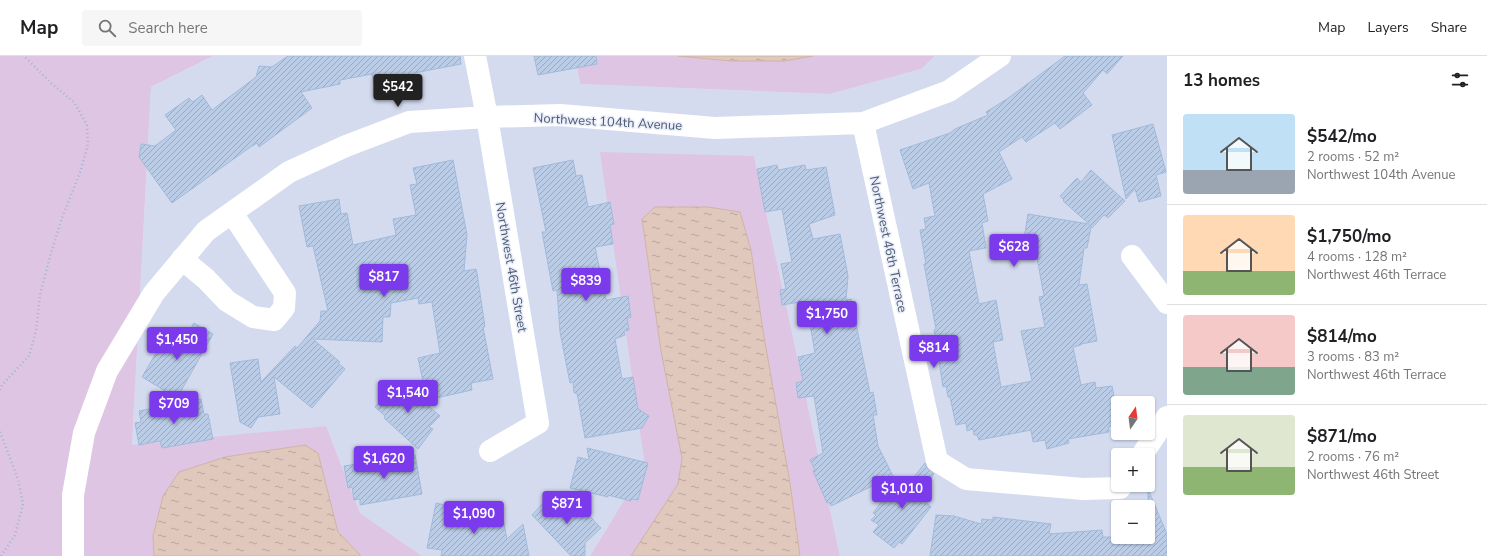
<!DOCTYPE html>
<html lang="en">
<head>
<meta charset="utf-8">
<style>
	:root { --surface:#fff; --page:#f6f6f6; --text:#202124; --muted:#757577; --line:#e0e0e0; --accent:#7c3aed }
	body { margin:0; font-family:"Nunito Sans",sans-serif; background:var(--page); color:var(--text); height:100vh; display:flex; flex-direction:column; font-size:15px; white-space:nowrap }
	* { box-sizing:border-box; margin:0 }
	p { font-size:13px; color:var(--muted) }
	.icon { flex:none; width:22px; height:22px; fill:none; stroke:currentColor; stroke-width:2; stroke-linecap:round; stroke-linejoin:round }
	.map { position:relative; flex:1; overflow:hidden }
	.details { display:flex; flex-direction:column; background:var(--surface); width:320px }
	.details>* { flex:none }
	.needle { width:26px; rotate:14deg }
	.buttons { position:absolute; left:1111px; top:340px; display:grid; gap:8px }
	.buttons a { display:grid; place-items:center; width:44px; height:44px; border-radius:4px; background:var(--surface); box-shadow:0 1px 3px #0004; font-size:20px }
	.price { position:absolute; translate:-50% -34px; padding:0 9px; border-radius:4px; background:var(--accent); color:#fff; font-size:13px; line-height:26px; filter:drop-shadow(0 1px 2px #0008) }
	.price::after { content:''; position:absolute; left:50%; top:24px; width:12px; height:9px; margin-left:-6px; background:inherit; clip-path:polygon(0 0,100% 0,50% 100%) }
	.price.active { background:#222; color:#fff }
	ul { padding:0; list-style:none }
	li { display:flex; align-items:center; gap:12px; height:100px; padding:0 16px }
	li+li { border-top:1px solid var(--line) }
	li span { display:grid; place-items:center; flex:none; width:112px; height:80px; border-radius:4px; color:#555 }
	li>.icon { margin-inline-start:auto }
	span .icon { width:48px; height:48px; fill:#fffc; stroke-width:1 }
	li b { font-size:17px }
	h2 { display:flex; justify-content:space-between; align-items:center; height:48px; padding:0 16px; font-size:17px }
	header { display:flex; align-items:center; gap:24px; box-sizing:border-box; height:56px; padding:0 20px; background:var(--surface); border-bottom:1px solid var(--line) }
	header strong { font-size:19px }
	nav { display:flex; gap:22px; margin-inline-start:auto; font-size:14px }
	.search { width:280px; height:36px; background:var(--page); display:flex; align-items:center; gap:10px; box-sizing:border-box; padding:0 14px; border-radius:4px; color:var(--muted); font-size:15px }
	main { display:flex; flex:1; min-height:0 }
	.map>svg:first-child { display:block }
	.residential { fill:#d4dbef; fill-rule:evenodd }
	.green { fill:#dec5e4 }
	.water { fill:url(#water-ripples); stroke:#d0b4a3 }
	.building { fill:url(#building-hatch); stroke:#a2badb }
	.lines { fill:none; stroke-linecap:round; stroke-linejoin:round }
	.path { stroke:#a3b5cf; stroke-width:2.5; stroke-dasharray:1 3; stroke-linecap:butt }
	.minor { stroke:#fff; stroke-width:22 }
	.labels { text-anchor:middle; stroke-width:3; stroke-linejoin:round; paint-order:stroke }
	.street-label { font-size:13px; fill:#4d5c6e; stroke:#eaeefc }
</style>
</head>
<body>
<header>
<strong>Map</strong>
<div class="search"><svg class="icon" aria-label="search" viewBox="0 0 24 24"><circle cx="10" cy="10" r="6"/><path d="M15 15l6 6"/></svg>Search here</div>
<nav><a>Map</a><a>Layers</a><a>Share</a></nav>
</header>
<main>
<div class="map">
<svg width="1167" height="500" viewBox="0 0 1167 500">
	<defs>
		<pattern id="water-ripples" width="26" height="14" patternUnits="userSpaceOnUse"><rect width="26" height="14" fill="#e0c8bc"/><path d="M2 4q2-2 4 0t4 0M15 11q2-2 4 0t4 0" fill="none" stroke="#b8a69d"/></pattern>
		<pattern id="building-hatch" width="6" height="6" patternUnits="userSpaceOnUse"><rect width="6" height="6" fill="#bbcce6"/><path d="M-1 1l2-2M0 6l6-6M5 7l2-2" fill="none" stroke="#9aa9bf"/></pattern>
	</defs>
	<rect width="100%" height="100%" fill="#e5e8f9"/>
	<path class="residential" d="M213,0H575L580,28L830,38L921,13L935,0H1167V500H840L754,100L645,410L590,500H422L360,457L326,370L132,390L151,31ZM1118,347H1148V377H1118ZM1118,399H1148V429H1118ZM1118,451H1148V481H1118Z"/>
	<path class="green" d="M0,0H213L151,31L132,389L326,370L360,457L422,500H0Z
		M575,0H935L921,13L830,38L580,28Z
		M600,96L754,100L840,500H590L645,410Z"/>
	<path class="water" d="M678,0H813L785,5H731Z
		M655,151H708L740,156L751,194L764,281L790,427L800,500H631L678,428L682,402L661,295L642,163Z
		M305,389L318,397L338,476L361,500H154L153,480L163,440L179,416L225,401Z"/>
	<path class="building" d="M288,0H460L461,8L414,17L415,24L375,31L372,18L340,24V28L301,36L312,52L259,91L257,87L249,92L172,147L139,101L141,88L155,90L176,74L165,59L189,42L193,46L202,39L212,54L256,21L259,10L272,11Z
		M534,0H596L597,8L538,19Z
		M1065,0H1123L1107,18L1103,14L1083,37L1092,49L1060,73L1055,67L1026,86L1022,81L999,96L1012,123L983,138L988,165L982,167L986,192L969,195L979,248L996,244L1003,284L993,286L1001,331L1032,325L1021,275L1045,271L1039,241L1044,240L1037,202L1014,198L1017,182L1024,183L1028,158L1089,168L1063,145L1064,144L1060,140L1077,122L1081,126L1091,114L1125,145L1108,162L1104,159L1092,172L1091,171L1087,192H1084L1079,229L1087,228L1097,285L1081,288V289L1073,291L1081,329L1095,326L1096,332L1112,330L1118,360V369L1108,371L1109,376L1068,383L1069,387L1047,393L1045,384L1033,386L1031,374L979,384L977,379H974L973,373L967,375L966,367L956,369L950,341H948L946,330L943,331L934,274L936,273L924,208H926L920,174L926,173L924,162L935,160L929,127L913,133L900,94L950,77L955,73L988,59L986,56L1007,43Z
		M1153,68L1166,116L1156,119L1161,140L1139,146L1135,133L1126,143L1112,79Z
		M453,104L467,179L464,215L476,213L477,217L485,271H483L493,323L471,327L472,334L427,344L418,302L440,297L432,246L419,248L418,242L391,247L390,261H383L382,286L313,283L340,306L338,307L345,313L312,352L274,321L280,358L258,361L251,372L240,366L230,307L258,303L261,326L295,290L297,292L320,265L321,255H328L313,190L307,191L299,150L339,143L341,158L347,157L353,189L396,179L393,163L416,159L410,129L417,128L413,112Z
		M573,104L576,120L582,119L588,151L610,146L614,168L610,169L613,188L595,191L606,244L628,240L631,261L627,262L629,274L624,275L625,279L615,283L622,323L633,321L638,353L649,360L642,372L585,382L577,337H574L573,326L570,327L560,276L557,234L553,235L542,176H546L533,112Z
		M777,109L778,114L805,109L806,114L826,111L835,159L809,168L813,183L840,178L848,220L846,244L851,243L870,337L873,336L877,359H873L878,390L893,420L831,450L829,446L827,447L813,415L815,414L810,404L823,397L814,340L798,342L796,327L803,325L798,301L815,297L806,245L782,249L780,234L786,233L781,208L792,206L782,153L765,156L757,113Z
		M194,267L213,278L177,342L142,321L166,280L179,289L183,281L185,282Z
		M399,324L440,360L429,371L433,373L418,393L384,362L385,360L375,351Z
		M201,343L204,358H208L213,383L162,392L160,385L139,389L135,367L141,366L139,355Z
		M587,392L648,407L638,444L631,443V445L608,439V441L570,432L578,401L589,404Z
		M415,399L422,438L360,449V443L354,444L352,431L348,432L344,410Z
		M925,407L927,412L934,418L918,440L931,451L902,488L899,486L894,492L873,476L879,469L871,464L876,459L873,457L896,427L901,437Z
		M1148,433L1167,478V500H930L936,459L954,460L981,468L982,463L992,464L993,461L1051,468L1049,478L1102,474L1103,481H1148Z
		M569,438L601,472L585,487V500H571L532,459L545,445L553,440L565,454Z
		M436,447L458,452L457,456L485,461L500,457V458H502L507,483L523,468L529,500H441L442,494L427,492Z"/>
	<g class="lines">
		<path class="path" d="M0,334L2,329L29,300L36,275L40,239L51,197L62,162L81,114L88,88L87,69L74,46L52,28L24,0
			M0,376L18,423L23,448L15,479L1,500"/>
		<path class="minor" d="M475,0L487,61L538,367L490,395
			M863,67L937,405L966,423L1083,433L1120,432L1122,429
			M1132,200L1167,247
			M182,203L206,223L227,245L253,261L274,264L284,252L285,237L232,157
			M1142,399L1167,361
			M73,500V439L84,377L107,315L154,237L206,175L289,116L346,90L409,66L487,61L560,59L715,72L863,67L949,35L1000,0"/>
	</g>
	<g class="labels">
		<g class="street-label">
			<text transform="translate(608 65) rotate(3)" y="5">Northwest 104th Avenue</text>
			<text transform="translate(889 188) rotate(78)" y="5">Northwest 46th Terrace</text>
			<text transform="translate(512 211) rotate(80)" y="5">Northwest 46th Street</text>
		</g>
	</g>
</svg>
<div class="buttons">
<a><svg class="needle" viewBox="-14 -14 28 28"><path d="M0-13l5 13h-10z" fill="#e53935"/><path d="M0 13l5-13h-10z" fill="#757577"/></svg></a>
<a>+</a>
<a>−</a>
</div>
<b class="price active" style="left:398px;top:52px">$542</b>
<b class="price" style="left:1014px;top:212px">$628</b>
<b class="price" style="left:384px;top:242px">$817</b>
<b class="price" style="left:586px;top:246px">$839</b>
<b class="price" style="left:827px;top:279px">$1,750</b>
<b class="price" style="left:177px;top:305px">$1,450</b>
<b class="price" style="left:934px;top:313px">$814</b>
<b class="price" style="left:408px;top:358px">$1,540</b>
<b class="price" style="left:174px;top:369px">$709</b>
<b class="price" style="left:384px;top:424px">$1,620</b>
<b class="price" style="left:902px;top:454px">$1,010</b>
<b class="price" style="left:567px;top:469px">$871</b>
<b class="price" style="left:474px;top:479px">$1,090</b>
</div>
<section class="details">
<h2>13 homes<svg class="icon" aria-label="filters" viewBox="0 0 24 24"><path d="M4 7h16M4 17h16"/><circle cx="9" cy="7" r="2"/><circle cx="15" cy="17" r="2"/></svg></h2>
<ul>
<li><span style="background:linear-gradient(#bfe0f5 70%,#9aa5b1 0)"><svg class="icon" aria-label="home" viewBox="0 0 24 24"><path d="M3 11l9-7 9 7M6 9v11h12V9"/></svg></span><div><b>$542/mo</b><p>2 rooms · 52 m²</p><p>Northwest 104th Avenue</p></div></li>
<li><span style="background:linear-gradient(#ffd9b3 70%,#8fb573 0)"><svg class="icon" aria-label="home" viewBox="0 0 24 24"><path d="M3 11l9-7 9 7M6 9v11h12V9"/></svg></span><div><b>$1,750/mo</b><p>4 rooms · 128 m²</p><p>Northwest 46th Terrace</p></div></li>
<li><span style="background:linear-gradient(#f6c9c9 65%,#7fa58c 0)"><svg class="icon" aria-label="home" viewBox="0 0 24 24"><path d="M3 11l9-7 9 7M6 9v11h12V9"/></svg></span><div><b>$814/mo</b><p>3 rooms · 83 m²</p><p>Northwest 46th Terrace</p></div></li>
<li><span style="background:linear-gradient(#dfe7d0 65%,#8fb573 0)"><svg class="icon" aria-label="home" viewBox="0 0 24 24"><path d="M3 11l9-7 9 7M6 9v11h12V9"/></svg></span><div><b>$871/mo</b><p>2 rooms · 76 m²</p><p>Northwest 46th Street</p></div></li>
</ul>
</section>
</main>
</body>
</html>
